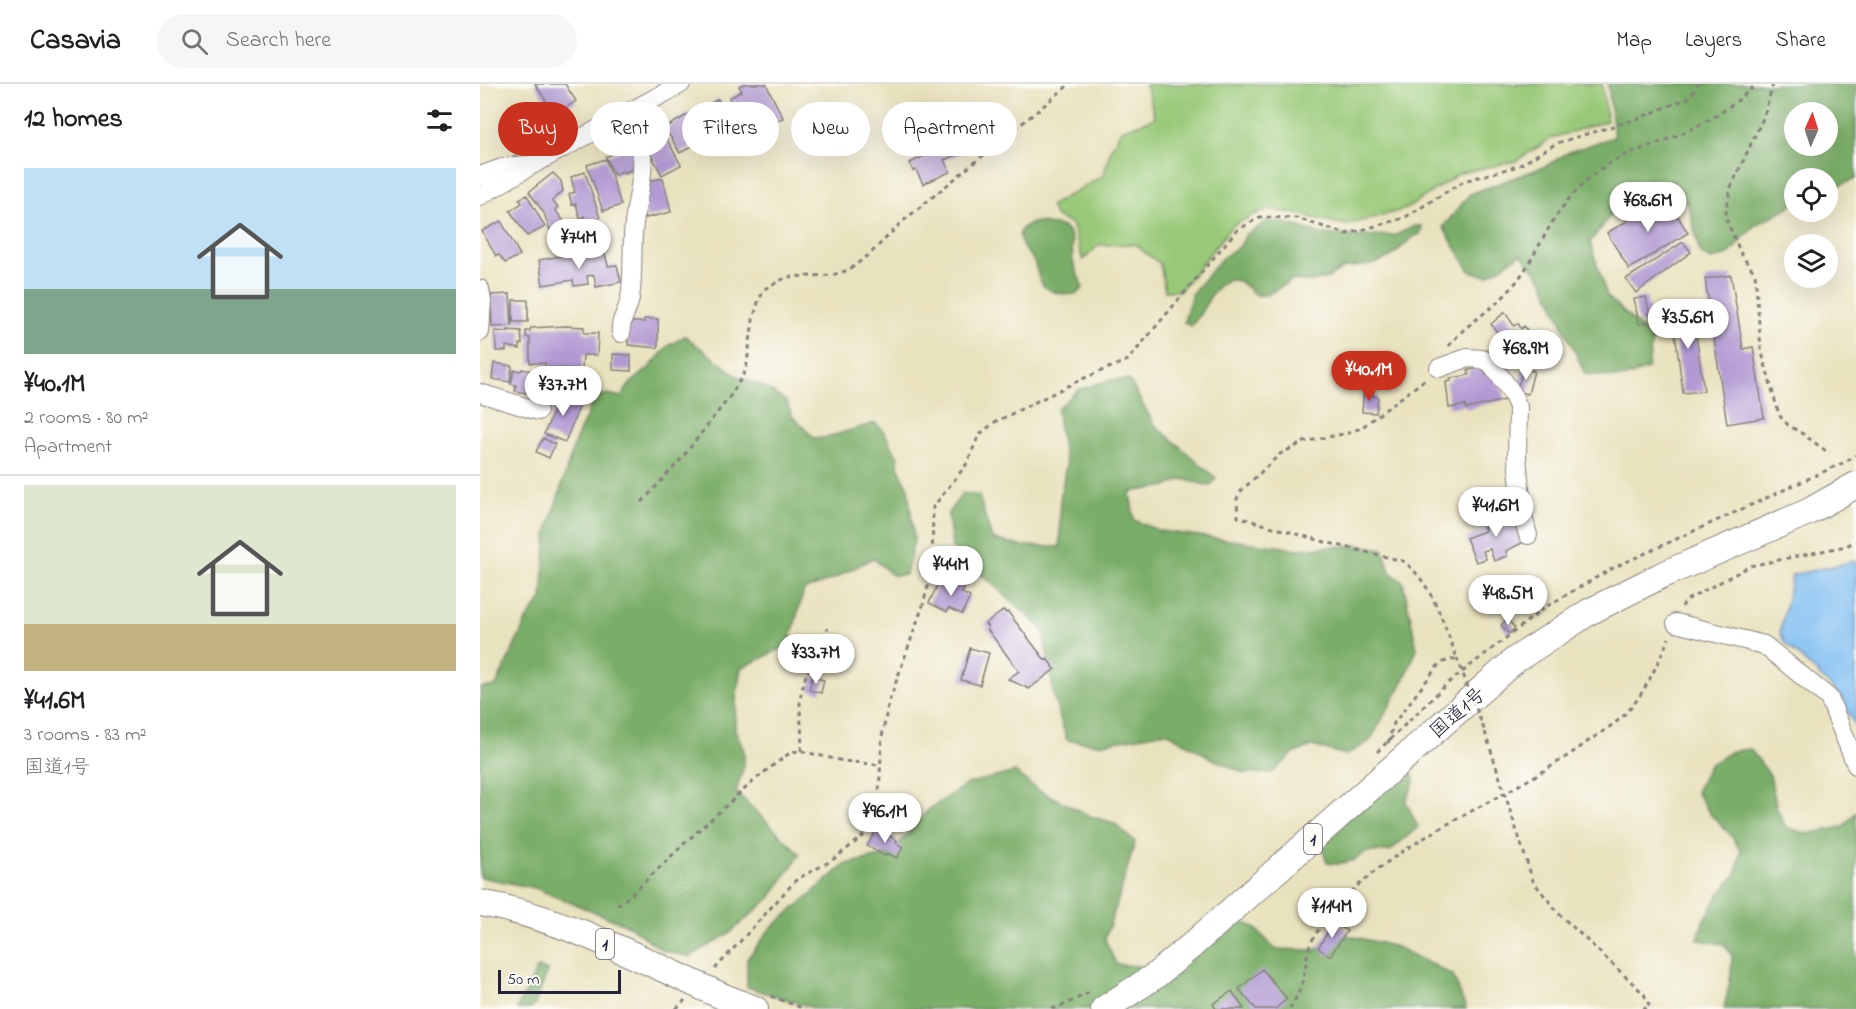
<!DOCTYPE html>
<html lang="en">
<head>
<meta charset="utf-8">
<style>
	:root { --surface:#fff; --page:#f6f6f6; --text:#202124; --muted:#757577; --line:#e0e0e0; --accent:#c8321e }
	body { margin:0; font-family:"Indie Flower","Klee One",sans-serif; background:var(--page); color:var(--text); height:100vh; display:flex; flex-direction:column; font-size:22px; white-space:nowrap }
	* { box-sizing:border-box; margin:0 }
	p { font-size:20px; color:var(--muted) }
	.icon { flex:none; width:33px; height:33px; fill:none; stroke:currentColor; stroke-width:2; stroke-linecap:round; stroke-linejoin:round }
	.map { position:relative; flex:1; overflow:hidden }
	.panel { display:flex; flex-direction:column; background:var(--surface); width:480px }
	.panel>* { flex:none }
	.banner { position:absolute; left:18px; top:18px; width:570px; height:54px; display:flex; gap:12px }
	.needle { width:39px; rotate:3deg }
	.fabs { position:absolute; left:1304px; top:18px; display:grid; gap:12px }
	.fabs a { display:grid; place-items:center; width:54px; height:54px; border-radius:50%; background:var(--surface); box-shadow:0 6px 24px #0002; font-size:30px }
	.scale { position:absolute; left:18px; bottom:15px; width:123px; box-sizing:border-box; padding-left:6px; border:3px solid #22223b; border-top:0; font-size:16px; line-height:21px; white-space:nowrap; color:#22223b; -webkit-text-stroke:4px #fdfcf7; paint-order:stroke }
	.price { position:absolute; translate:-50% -51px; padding:0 14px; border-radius:21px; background:#fff; color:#222; font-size:20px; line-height:39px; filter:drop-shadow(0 2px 3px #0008) }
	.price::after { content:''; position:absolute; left:50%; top:36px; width:18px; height:14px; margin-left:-9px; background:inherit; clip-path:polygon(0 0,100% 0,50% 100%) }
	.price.on { background:var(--accent); color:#fff }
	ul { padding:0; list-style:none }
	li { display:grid; align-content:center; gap:12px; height:318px; padding:0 24px }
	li+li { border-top:2px solid var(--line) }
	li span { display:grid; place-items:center; height:186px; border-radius:0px; color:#555 }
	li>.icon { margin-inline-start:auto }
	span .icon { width:108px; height:108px; fill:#fffc; stroke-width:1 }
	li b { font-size:26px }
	h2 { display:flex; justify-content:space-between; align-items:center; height:72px; padding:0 24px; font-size:26px }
	.chip { padding:0 21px; border-radius:27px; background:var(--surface); box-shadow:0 6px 24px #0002; font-size:21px; line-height:54px }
	.chip.on { background:var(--accent); color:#fff }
	header { display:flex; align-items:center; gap:36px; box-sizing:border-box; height:84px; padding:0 30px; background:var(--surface); border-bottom:2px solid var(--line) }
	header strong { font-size:28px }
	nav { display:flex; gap:33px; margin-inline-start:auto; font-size:21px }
	.search { width:420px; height:54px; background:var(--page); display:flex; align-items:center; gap:15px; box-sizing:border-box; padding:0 21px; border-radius:33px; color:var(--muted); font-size:22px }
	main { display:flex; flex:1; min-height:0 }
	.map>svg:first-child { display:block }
	.green { fill:#99c978; stroke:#5e765a; stroke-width:1.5 }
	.forest { fill:#7aad68; stroke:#4e6852; stroke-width:1.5; fill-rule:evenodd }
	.water { fill:#7ebdf2; stroke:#507096; stroke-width:1.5 }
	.building { fill:#b199d3 }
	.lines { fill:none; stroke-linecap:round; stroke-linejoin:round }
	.minor-casing { stroke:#86827c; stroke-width:20 }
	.highway-casing { stroke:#86827c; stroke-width:28 }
	.path { stroke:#86827c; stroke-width:3; stroke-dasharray:4.5 4.5; stroke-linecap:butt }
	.minor { stroke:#fff; stroke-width:18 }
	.highway { stroke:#fff; stroke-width:26 }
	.highway-bridge-casing { stroke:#86827c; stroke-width:28; stroke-linecap:butt }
	.path-bridge { stroke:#86827c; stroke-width:3; stroke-dasharray:4.5 4.5; stroke-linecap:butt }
	.highway-bridge { stroke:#fff; stroke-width:26 }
	.labels { text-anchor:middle; stroke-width:4.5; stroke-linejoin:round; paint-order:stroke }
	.shield { fill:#fdfcf7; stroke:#646373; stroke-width:1.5 }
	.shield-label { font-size:18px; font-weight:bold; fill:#22223b }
	.street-label { font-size:20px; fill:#22223b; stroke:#fdfcf7 }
</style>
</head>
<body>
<header>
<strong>Casavia</strong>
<div class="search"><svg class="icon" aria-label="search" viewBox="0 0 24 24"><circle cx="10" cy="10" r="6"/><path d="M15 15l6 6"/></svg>Search here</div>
<nav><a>Map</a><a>Layers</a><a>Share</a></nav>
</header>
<main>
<section class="panel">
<h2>12 homes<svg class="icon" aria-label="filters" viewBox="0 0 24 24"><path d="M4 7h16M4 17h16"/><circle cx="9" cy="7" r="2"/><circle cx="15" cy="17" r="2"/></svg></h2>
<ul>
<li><span style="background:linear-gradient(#bfe0f5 65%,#7fa58c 0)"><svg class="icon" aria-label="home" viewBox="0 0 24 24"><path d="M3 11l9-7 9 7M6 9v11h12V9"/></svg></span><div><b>¥40.1M</b><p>2 rooms · 80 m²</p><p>Apartment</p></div></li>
<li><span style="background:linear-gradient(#dfe7d0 75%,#c2b280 0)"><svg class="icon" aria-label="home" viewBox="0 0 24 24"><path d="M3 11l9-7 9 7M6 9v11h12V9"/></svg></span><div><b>¥41.6M</b><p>3 rooms · 83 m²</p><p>国道1号</p></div></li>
</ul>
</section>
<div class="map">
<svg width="1376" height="925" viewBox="0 0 1376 925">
	<rect width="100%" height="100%" fill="#fdfcf7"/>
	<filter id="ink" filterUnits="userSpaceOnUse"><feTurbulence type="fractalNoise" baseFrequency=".0167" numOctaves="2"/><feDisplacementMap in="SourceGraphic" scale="12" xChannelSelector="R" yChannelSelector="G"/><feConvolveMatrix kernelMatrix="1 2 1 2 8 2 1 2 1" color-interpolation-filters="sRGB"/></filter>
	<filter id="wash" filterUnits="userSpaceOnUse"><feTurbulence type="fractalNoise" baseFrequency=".008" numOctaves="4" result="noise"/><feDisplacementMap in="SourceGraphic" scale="24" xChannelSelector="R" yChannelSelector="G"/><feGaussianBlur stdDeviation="1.35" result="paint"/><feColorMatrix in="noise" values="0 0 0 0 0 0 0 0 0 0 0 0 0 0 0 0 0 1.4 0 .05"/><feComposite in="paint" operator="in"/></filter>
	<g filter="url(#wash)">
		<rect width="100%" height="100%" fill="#e9e2be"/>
		<path class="green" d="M666,0H1122L1127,37L1072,54L1036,77L980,89L926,125L867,141L792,125L780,128L752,142L700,207H685L680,180L654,160L619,161L603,176L592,140L576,133L570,122L624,91L630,66L641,46L675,34Z"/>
		<path class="forest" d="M1128,0H1376V95L1347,106V94H1314V120L1274,142L1248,171L1231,176L1220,169L1209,123L1193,97L1136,124L1110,158L1127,212L1172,255L1168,285L1142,294L1105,290L1062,195L1041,170L1007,192L990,187L963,143L990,110L1066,82L1089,68L1134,53ZM1314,28H1347V62H1314Z
			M786,137L806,139L842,150L877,152L916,151L934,142H942L940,150L933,153L912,172L895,180L864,184L848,194L832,198L812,196L787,211H776L759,197L748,195C727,208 727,225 711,242L704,238L712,209L742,174L760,162L766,150L773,147Z
			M559,138C566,141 575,140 582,143C596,151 591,165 593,177C595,186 600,195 603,204L598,209C587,212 566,209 561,198C557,191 557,183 553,176C550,170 544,167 542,161C534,146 545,139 559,138Z
			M205,252L257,292L284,303L306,317L312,332L334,354H344L395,339L403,346L418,374V382L428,403L434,456L426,491H412L393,474L351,496L324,506L309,561L261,584L256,617L255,646L264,667V682L256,708L320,770L290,814L250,849L210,873L182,866L149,842L55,804L0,793V604L16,602L47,535L62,515L67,449L95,358L113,317L119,312L129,310L141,313L150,300L170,283L188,262Z
			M629,296H649L674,340L736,394L730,402L702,395L688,402L650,408L654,436L680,447L819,465L877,461L903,465L910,488L923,498L937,565L924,596L890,657L866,671L832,662L813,670L792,689H764L731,674L687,648L618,660L587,656L575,618L563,545L472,464L468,429L483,409L499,412L512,455L541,462L580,463V417L586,380L579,344L577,325L598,306Z
			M1270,665L1290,691L1297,725L1306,743L1327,750L1363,743L1376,728V925H1244L1251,891L1252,871L1244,860L1218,856L1222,841L1238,812L1256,790L1261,767L1250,750L1230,730L1216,708L1229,681L1252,667Z
			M926,685L933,690L934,698L926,718L938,743L910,767L886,768L874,776L858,780L847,779L843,766L848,751Z
			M535,688L556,705L610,732L634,739L655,758L639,813L625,855L636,880L667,883L757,836L774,843L795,865L835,866L867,851L917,863L973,891L986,925H336L267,903V875L290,845L366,780L410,770L448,726L487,700Z
			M59,884L68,887L54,922L51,925H37C42,911 53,901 55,886Z"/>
		<path class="water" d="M1376,477V644L1360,611L1305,559L1300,549L1312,491Z"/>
		<g id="blocks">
			<path class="building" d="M55,0H85L96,17L78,29L74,23L69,22Z
				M264,0H286L303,34L281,44L271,25L258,31L249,14L262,7L259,2Z
				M238,15L255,43L239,52L222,25Z
				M220,23L239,56L225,64L221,57L200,69L185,44Z
				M62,26L74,48L45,63L36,48L43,44L41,41L46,38L45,35Z
				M183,48L201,81L182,91L164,57Z
				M490,56L492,65L464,76L470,88L443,100L436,86L433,87L430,79L459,65Z
				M153,61L162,81L144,89L143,87L134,91L126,73Z
				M126,75L141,121L123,127L107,81Z
				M105,88L120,134L105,138L104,132L100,134L96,120L92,121L89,110L95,108L91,93Z
				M73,89L81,97L83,107L72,117L78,123L75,126L87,141L70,146L64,129L49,108Z
				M183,94L191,128L166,134L164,127L169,97Z
				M47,111L65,143L47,152L30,127L42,119L39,115Z
				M1186,113L1208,149L1149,185L1127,149Z
				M21,137L40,171L25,179L19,171L16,172L2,147Z
				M1203,158L1211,168L1156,209L1146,195Z
				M91,170L104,174L125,170L128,182L137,181L141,198L116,203L114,191L107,192L108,200L94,202L93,196L63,201L59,176Z
				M1251,191L1263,265L1273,263L1284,334L1247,340L1225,195Z
				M30,210L32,242L12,243L11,211Z
				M1166,213L1171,238L1159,240L1154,215Z
				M33,216H48V238H33Z
				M1212,222L1224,307L1203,309L1192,225Z
				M1025,228L1034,242L1038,239L1041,245L1044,242L1051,252L1031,266L1011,240Z
				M164,235H178V264L148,261V238H164Z
				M86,242L104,243V249H118L117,271H103L102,286L65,283V279H50V254L46,253V247H50L51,244Z
				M28,246L41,247L42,260H40V265L26,262V267H16L15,247L28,248Z
				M133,270L151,271V287L133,286Z
				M14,279L32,282L30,298L12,295Z
				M1005,284L1006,291L1014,290L1024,310L1025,316L986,325L985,321L969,324L966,298L971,297L970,294L989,291L988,286Z
				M1043,284L1054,287L1048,310L1037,307Z
				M42,285L81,293L77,315L35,307L36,301L31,300L34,286L41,287Z
				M884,302H887L886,308H893V312L898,313L896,329L882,328Z
				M82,308L102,316L85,358L64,350Z
				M63,354L75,360L69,374L56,368Z
				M1032,427L1044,458L1026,467L1027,472L1014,477L1010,465L1003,467L1006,475L996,478L986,454L1005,447L1004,443L1007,442L1005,436Z
				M477,493L487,498L482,509L490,513L482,530L468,524L467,528L449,519L459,498L471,504Z
				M524,526L526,529L528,528L565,576L567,575L575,585L549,605L528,595L539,587L507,545L508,543L505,540Z
				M1027,535L1035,544L1029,550L1021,541Z
				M490,564L509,569L500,601L481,596Z
				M332,593L344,596L341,609L329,606Z
				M397,745L417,756L416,759L423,763L417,774L407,769L405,772L387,762Z
				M854,838L867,847L850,872L838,864Z
				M782,885L807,915L795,925H776L759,905Z
				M752,907L764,925H736L733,920Z"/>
		</g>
	</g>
	<g filter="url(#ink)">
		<use href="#blocks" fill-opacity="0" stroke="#86827c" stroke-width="1.5"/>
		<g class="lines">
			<g class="minor-casing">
				<path id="minor" d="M0,92L25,83L47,81
					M0,112L52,81L201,0
					M0,205L2,217L0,248
					M141,249C139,237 148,227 150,214C154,190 151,165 154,140C160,88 173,80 146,29
					M959,284L987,274L1002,275L1011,279L1032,309L1038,323L1037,374L1043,433L1048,451
					M0,309L58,327
					M1196,539L1284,561L1349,614L1376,681"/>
			</g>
			<g class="highway-casing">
				<path id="highway" d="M244,913L275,925
					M624,925L675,892L711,862L1035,576L1109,528L1180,492L1328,428L1376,401"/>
			</g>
			<path class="path" d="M1293,0L1284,32L1251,103L1246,126V135L1262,172L1275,189L1281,265L1299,331L1308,341L1323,350L1346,367
				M969,262C985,240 1011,227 1029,207C1044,190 1055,169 1066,149C1081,121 1105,93 1133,77C1149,68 1167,63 1184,57C1217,44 1252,25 1276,0
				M162,418L202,374L251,311L266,286L273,236L279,215L286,204L307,193L352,191L369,186L391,169L422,138L590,0
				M1202,523L1205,517L1270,482L1366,462L1376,457
				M1005,648L1053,797L1078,829L1164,910L1170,923L1163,925
				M908,659L914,639L960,579L977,574C964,541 952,498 923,477L845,458L758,433L757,415L760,408L800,370L824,358L868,349L881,344L947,294
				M321,667C323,651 320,636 320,620C321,594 337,567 348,544
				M897,668L968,599L1067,522L1133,484L1365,378L1376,371
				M137,821L151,811L208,756L278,693L311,668L321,667L363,677L399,681
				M235,885L317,795L351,777L372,761L388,748L395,738L398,729L402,653L408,621L443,521L452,487L453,423L486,381L499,351L515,338L602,295L648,276L756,147L780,133L816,134L867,150L924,134L984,97L1038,82L1077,59L1154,36L1211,13L1217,0
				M291,912L325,925
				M196,925L205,916
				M572,925L584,921L610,908
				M810,925C815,916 820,907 823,896C826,885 826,872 830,861C836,848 846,834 856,823C927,747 1024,719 1106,659C1119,649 1135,641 1146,629C1165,610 1178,578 1189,554"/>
			<use href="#minor" class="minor"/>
			<use href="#highway" class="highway"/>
			<g class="highway-bridge-casing">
				<path id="highway-bridge" d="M0,819C86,834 166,878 244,913"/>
			</g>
			<path class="path-bridge" d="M977,574L1005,648"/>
			<use href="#highway-bridge" class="highway-bridge"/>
		</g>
	</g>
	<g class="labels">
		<g class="shield">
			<rect x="824" y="740" width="18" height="30" rx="4.5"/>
			<rect x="116" y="845" width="18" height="30" rx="4.5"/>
		</g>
		<g class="shield-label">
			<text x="833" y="761">1</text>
			<text x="125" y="866">1</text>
		</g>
		<g class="street-label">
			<text transform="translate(977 628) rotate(-41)" y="7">国道1号</text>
		</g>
	</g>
</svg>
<div class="fabs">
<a><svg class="needle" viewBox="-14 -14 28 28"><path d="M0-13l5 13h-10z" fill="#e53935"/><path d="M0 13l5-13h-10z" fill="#757577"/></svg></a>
<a><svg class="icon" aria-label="locate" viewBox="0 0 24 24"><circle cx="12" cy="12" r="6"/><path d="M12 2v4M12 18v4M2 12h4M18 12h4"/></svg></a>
<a><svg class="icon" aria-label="layers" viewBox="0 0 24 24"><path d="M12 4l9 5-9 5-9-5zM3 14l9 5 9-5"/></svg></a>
</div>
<div class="scale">50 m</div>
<b class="price" style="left:1168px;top:149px">¥68.6M</b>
<b class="price" style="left:99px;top:186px">¥74M</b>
<b class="price" style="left:1208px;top:266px">¥35.6M</b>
<b class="price" style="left:1046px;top:297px">¥68.9M</b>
<b class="price on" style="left:889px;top:318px">¥40.1M</b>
<b class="price" style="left:83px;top:333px">¥37.7M</b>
<b class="price" style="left:1016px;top:454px">¥41.6M</b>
<b class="price" style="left:471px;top:513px">¥44M</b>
<b class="price" style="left:1028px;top:542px">¥48.5M</b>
<b class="price" style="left:336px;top:601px">¥33.7M</b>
<b class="price" style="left:405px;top:760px">¥96.1M</b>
<b class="price" style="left:852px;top:855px">¥114M</b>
<div class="banner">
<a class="chip on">Buy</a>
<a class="chip">Rent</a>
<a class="chip">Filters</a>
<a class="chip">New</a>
<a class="chip">Apartment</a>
</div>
</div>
</main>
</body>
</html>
